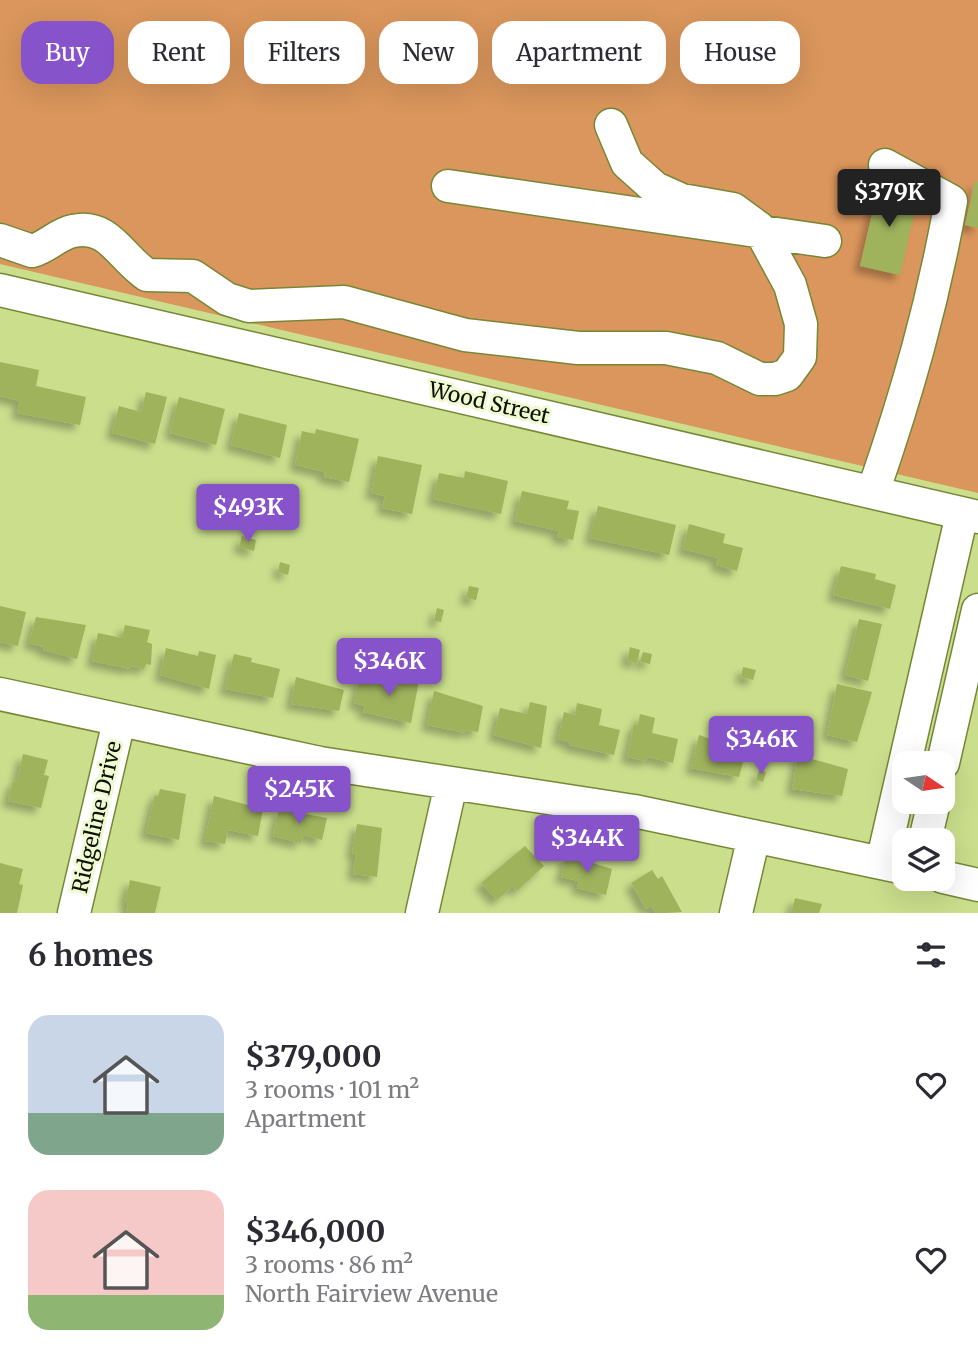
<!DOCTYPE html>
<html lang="en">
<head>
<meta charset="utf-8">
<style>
	:root { --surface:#fff; --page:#f2f2f3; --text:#2b2b33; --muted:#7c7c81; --accent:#8653cb }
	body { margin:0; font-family:Merriweather,serif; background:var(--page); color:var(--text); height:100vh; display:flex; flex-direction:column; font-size:26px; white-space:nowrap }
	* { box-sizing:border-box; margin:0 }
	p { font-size:23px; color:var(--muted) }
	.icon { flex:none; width:38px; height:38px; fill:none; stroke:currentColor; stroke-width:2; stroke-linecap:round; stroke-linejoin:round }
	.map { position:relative; height:913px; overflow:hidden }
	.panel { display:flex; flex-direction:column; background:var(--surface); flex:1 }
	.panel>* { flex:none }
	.hud { position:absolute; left:21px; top:21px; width:936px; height:63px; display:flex; gap:14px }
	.needle { width:46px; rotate:103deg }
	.controls { position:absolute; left:892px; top:751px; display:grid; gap:14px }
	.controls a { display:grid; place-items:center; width:63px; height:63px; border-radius:14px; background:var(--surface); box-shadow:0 7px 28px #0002; font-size:35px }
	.price { position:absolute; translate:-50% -60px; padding:0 16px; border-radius:7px; background:var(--accent); color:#fff; font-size:23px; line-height:46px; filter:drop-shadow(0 2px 4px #0008) }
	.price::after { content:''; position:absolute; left:50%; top:42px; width:21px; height:16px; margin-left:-10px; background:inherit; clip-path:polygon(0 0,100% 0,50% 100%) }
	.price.on { background:#222; color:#fff }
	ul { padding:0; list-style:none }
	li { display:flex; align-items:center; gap:21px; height:175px; padding:0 28px }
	li span { display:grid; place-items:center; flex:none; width:196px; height:140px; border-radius:21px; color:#555 }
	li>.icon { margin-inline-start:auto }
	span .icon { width:84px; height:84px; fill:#fffc; stroke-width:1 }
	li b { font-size:30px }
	h2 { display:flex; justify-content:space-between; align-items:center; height:84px; padding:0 28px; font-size:30px }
	.chip { padding:0 24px; border-radius:21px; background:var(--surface); box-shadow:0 7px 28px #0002; font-size:24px; line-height:63px }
	.chip.on { background:var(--accent); color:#fff }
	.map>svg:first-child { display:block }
	.green { fill:#da965c }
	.building { fill:#9fb35d; filter:url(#shadow) }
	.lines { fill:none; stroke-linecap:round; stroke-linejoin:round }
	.minor-casing { stroke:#768836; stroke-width:35 }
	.minor { stroke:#fff; stroke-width:32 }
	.labels { text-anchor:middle; stroke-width:6; stroke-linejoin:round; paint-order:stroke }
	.street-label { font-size:21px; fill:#0d1200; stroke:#effad2 }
</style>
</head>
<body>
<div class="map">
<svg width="978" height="913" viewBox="0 0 978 913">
	<defs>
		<filter id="shadow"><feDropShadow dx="-6" dy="6" stdDeviation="3.5" flood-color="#0004"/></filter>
	</defs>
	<rect width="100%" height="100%" fill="#cade8c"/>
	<path class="green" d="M0,0H978V493L0,264Z"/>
	<path class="building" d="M975,181L978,182V228L965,225Z
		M879,183L919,192L900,275L860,266Z
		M0,362L39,370L36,386L86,397L80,425L17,413L20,401L0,396Z
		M146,392L167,397L155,444L112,433L119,406L141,412Z
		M179,397L225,409L216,445L170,433Z
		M239,413L287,425L280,458L231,445Z
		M316,429L359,439L349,482L324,477L325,472L295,465L302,431L315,434Z
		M378,456L422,465L412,514L382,508L385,496L371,493Z
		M465,471L508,481L501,514L433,499L439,473L464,478Z
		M522,491L569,501L567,509L579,511L573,540L557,537L559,531L515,521Z
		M598,506L676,525L669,555L590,538Z
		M689,524L725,534L723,543L743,548L737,571L716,565L718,558L683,549Z
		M242,536L256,540L254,551L239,547Z
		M280,562L290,565L288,575L278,572Z
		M841,566L876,574L875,579L896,585L890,609L833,595Z
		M469,586L479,588L476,600L466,598Z
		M0,606L26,612L18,646L0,642Z
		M437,608L444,610L441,622L434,621Z
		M36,617L86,625L77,659L43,650L44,647L29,643Z
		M859,619L882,624L868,681L845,675Z
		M125,625L150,630L147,642L152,644L151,665L146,664L144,669L131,666V669L92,661L98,633L122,638Z
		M630,647L640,650L637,663L627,661Z
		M166,648L198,656L199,651L216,655L209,689L160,675Z
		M643,652L652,654L650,664L640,662Z
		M234,654L252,658L251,662L280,669L273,698L225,689Z
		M743,667L756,670L753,680L741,677Z
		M405,672L420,675L411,723L363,712L365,706L354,703L360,678L401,688Z
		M296,677L344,690L339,711L291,704Z
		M837,684L872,692L857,742L827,735Z
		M434,691L483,706L478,732L466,730V733L427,725Z
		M530,702L547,706L541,748L494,735L500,708L527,714Z
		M577,703L602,709L599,725L620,730L614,755L569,745L570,742L558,739L564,712L575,715Z
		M640,714L655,718L652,733L678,739L673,763L647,757L646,761L627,757L634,724L638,725Z
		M699,735L746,751L739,777L691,768Z
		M23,754L48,760L44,775L49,776L41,808L8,801L13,781L17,782Z
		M798,755L848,769L842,796L792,789Z
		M759,770L766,772L763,782L756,780Z
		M160,789L186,794L179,840L146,833L155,795L158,796Z
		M214,796L263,809L258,836L228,830L225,844L205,841Z
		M279,809L327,818L322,840L303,835L301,843L273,836Z
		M357,824L382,828L377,877L353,874L356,854L352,853Z
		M525,846L544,866L517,891L513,886L497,900L481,883Z
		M566,855L612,869L606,895L577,888L579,881L561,877Z
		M0,863L23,869L19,884L23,885L17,913H0Z
		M652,870L658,879L662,876L682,912L656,913L651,906L646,909L631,883Z
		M130,880L161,887L155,913H126L128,903L125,902Z
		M795,898L822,904L819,913H791Z"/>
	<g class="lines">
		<g class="minor-casing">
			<path id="minor" d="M448,186L825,241
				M0,240L32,251C47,247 58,234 73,231C109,223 121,258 147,275L193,276L227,299L249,306L344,302L465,335L578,348H666L717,358L760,379H775L787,375L800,357L801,324L790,285L759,228L733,209L682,200L655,188L627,163L611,125
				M0,290L978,517
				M873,492C907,394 933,303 951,201L885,165
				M0,694L320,763L634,811L905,868
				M905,763L962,514
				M943,763L978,610
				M925,840L934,802
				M882,863L905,763
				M943,877L978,885
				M74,913L119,721
				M422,913L451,784
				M736,913L754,836"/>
		</g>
		<use href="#minor" class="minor"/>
	</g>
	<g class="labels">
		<g class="street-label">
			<text transform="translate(489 403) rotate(13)" y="7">Wood Street</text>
			<text transform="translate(97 817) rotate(-77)" y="7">Ridgeline Drive</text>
		</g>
	</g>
</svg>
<div class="controls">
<a><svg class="needle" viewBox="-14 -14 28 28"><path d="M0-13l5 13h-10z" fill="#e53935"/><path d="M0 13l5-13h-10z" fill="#7c7c81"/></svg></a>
<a><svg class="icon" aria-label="layers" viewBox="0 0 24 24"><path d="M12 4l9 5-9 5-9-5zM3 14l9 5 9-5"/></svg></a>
</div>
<b class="price on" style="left:889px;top:229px">$379K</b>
<b class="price" style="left:248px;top:544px">$493K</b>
<b class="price" style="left:389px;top:698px">$346K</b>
<b class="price" style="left:761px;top:776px">$346K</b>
<b class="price" style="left:299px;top:826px">$245K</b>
<b class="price" style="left:587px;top:875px">$344K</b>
<div class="hud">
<a class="chip on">Buy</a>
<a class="chip">Rent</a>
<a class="chip">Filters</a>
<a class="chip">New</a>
<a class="chip">Apartment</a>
<a class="chip">House</a>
</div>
</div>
<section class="panel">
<h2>6 homes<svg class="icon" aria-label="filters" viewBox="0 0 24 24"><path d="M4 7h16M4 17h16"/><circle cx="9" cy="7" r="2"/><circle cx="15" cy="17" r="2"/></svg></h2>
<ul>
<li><span style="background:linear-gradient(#c9d6e8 70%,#7fa58c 0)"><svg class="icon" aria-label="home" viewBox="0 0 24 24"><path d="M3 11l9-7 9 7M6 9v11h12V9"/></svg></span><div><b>$379,000</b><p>3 rooms · 101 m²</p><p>Apartment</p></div><svg class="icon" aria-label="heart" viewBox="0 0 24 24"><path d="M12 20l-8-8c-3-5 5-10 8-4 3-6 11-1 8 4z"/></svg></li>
<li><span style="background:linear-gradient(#f6c9c9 75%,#8fb573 0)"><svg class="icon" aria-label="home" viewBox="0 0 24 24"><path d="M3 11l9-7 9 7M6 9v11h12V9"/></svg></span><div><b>$346,000</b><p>3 rooms · 86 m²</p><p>North Fairview Avenue</p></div><svg class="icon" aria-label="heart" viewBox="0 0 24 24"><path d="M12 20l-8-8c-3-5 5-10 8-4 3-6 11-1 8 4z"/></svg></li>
</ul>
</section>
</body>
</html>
